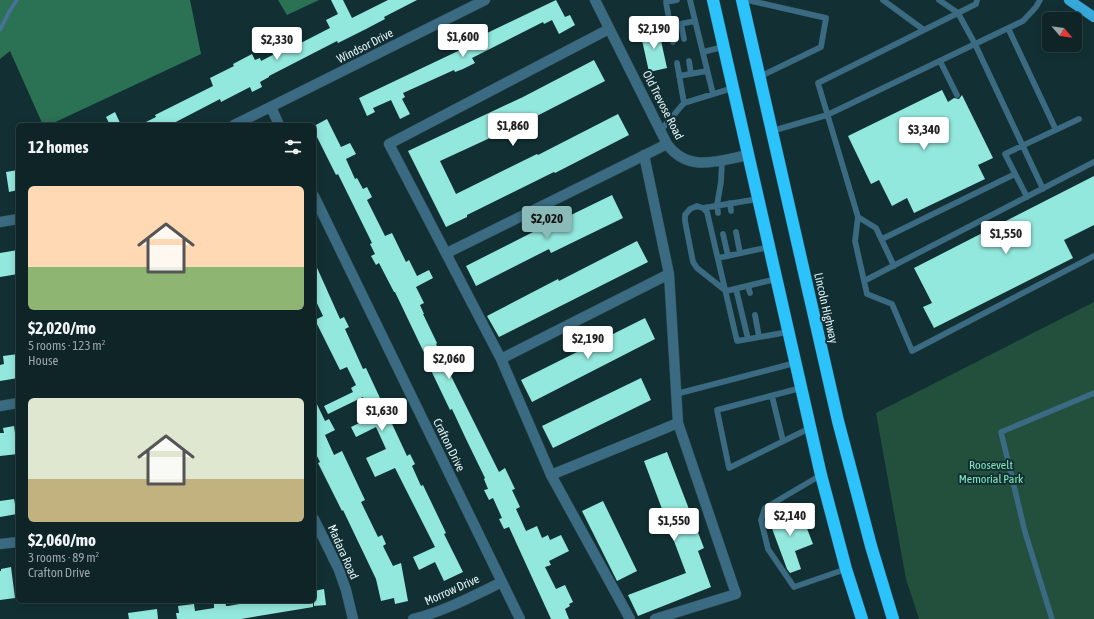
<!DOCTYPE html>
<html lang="en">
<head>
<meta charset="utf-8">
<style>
	:root { --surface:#0e2427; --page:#172c2f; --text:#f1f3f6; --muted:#9ba4a7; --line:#2e4144; --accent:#8bbbb9 }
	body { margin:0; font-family:"Asap Condensed",sans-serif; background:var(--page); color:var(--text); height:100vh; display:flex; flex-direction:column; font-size:15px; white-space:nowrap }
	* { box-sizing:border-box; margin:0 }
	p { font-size:13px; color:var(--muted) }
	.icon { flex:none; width:22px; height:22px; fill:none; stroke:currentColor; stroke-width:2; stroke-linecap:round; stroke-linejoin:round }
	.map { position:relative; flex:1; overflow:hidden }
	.drawer { position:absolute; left:16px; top:123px; width:300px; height:480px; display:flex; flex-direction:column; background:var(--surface); border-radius:6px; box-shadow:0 2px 10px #0003,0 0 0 1px var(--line) }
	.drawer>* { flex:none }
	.needle { width:26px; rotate:119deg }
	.tools { position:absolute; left:1042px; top:12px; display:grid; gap:8px }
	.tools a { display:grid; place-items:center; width:40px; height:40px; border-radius:6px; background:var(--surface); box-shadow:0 2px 10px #0003,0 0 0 1px var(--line); font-size:20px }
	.price { position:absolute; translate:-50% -34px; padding:0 9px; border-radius:4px; background:#fff; color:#222; font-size:13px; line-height:26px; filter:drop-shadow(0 1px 2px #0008) }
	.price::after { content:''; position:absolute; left:50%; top:24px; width:12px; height:9px; margin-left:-6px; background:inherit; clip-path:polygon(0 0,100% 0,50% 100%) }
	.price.on { background:var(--accent); color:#111 }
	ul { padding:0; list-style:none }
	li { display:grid; align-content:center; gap:8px; height:212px; padding:0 12px }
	li span { display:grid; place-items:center; height:124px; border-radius:6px; color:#555 }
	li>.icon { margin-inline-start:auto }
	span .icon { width:72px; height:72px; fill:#fffc; stroke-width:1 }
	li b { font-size:17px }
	h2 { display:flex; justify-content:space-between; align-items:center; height:48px; padding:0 12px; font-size:17px }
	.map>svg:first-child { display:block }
	.green { fill:#22503d }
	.forest { fill:#2b7154 }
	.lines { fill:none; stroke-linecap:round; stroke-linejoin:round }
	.stream { stroke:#4a719e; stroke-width:3.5 }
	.building { fill:#93e8dd }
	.lane-casing { stroke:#2f4b4f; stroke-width:6 }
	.street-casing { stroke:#2f4b4f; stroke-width:11 }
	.primary-casing { stroke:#2f4b4f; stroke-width:11 }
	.highway-casing { stroke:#2f4b4f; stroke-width:13 }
	.lane { stroke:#3a6b82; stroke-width:5.5 }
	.street { stroke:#3a6b82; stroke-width:10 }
	.primary { stroke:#36a9da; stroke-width:10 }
	.highway { stroke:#2cc2fc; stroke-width:12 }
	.labels { text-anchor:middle; stroke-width:4; stroke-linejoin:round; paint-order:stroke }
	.street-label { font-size:12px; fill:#e0f1f4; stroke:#123034 }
	.park-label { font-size:12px; fill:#82e6b9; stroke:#123034 }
</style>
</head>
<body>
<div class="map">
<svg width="1094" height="619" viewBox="0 0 1094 619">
	<rect width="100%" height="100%" fill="#123034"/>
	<path class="green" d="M1094,302V619H919L906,579L876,413Z"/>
	<path class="forest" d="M0,0H190L201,54L49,125H43L10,51L0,59Z
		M278,0H319L287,15Z"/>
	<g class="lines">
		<path class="stream" d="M0,30L9,12L17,0"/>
	</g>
	<path class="building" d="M331,0H343L352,18L388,0H417L384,17L385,19L366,29L338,43L337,41L269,76V77L260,82L262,87L252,92L250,87L221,102L220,99L170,125H140L156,117L155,115L213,86L210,78L234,66L233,64L252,54L255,60L260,58L261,61L290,46L291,48L330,28L326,20L338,14Z
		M556,0L565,17L570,15L575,25L559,34L552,20L544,24L543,22L472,58L475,63L463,69L455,72L454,70L403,93L405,97L402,99L410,114L400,119L391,100L373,108L375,112L367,116L359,98L477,42L476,40L485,35V34Z
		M658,27L667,68L649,72L640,31Z
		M594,60L605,81L529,120L440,161L456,194L537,154L538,155L618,114L629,135L555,173L554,172L467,215V217L446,227L408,151L523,97Z
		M942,90L948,102L954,98L959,99L962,95L993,158L978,165L985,179L914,213L907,198L892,206L879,180L871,184L848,136Z
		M115,112L121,125H110L106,117Z
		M327,119L341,147L350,143L356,154L346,159L355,179L357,178L363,189L367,187L372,197L367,200L385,236L392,233L406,262L409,260L417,276L429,270L433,278L416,287L424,303L420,305L424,314H423L437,343L436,344L445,362L450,360L456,371L450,374L499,472L505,468L515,489L512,490L520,507L516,509L526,531L537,526L542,538L548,535L550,540L561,535L569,551L549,561L551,565L545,567L556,589L565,585L573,602L569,604L570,606L565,609L569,619H551L509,527L504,529L499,519L502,518L493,498L489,500L484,490L488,489L484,479L485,478L466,439L452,409L450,410L427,362L428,361L395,292H394L379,263L376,265L371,256L375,254L370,244L372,243L338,174L336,175L314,131V126Z
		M18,170V190L9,192L6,172Z
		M1094,176V225L1064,240L1073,258L934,328L923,307L932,303L914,268Z
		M612,195L623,218L551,253L549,249L476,286L466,266L535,231L536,232Z
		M637,241L648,262L499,337L487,316L558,279L559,281Z
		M18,250V274L0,277V253Z
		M314,261L340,319L344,317L349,327L345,329L363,369L366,368L407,456L410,454L415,464L412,466L421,486L423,485L446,533L444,534L463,572L444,581L435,562L419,570L413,557L435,547L395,468L375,477L366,458L386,449L376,427L356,437L351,427L372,417L363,397L328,414L324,406L353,392L351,388L356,385L347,367L340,370L315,320L323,316L314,297Z
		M645,318L655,339L532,402L521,380Z
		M18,354V378L0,381V365L4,364L3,356Z
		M641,378L651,400L553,448L542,426Z
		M314,398L325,421L329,419L335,430L325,435L334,455L342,451L365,500L361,502L378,537L382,535L386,544L383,546L393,566L401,563L408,601L395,604L394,598L381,601L376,579L343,510L342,511L318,463L320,462L314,450Z
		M14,426L18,454L0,456V433H4L3,428Z
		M667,452L704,548L698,551L711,587L638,616L628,595L686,573L644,461Z
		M14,499L17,514L0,517V501Z
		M603,501L637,571L617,581L582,511Z
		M780,508L784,519L801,513L813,544L795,551L801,569L790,573L787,569L767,515L768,513Z
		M11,567L15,598L0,600V571H1V569Z
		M324,589L326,605L314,606V591Z
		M224,601H225L226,606H228L257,601H313V607L241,619H177L176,613H179L178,606L194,604L195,611L214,608V603Z
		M157,609L158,619H129L128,613Z"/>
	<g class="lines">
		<g class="lane-casing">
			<path id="lane" d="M690,0L713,94
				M747,0L826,18L821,47L759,77
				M883,0L924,30
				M939,0L958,13L976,4L977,0
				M681,24L684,39
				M670,26L695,21
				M1008,28L1056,130
				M673,42L666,2L677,0
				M703,52L723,47
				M689,61L691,74
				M940,61L957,95
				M677,63L684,103L733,88
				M679,76L707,71
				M660,131L684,103
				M772,131L827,115L1023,21L1036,7L1040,0
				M1043,189L975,44L958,13L818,83L858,217L855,241L867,294L892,304L912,351L1094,256
				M1027,197L1005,154L1079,119
				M730,203L731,211
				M703,208L758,199
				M718,213L717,205L721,182L722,160
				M858,217L876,228L894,266
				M736,232L740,253
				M723,234L728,256
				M882,239L1015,174
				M718,258L769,247
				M864,281L1094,162
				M748,286L750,293
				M736,289L748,339
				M726,291L697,268L693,262L685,221V215L690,209L697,206L703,208L707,212L737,341L788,332
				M726,291L776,279
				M755,315L759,337
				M801,388L717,410L729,468L810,428
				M676,394L795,363
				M772,396L783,441
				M821,475L765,508L761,520L768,549L794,587L846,569
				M1052,619L1025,532L1001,432L1094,393"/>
		</g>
		<g class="street-casing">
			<path id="street" d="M595,0L667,144C688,173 718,161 748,155
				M609,29L389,144L501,359L551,475L630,619
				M271,107L279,125
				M234,125L485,0
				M314,196L520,619
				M0,222L18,219
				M447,253L667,144
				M501,359L669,274
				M0,406L18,403
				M551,475L678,423L669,274L644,155
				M314,519L339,570L346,590L353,619
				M0,544L18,542
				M413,619C445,611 471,597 502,582
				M655,619L736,594L678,423"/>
		</g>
		<g class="primary-casing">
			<path id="primary" d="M1069,0L1094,17"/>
		</g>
		<g class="highway-casing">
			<path id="highway" d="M713,0L821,475L846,569L862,619
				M742,0L838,421L871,546L893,619"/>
		</g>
		<use href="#lane" class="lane"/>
		<use href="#street" class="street"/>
		<use href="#primary" class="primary"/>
		<use href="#highway" class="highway"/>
	</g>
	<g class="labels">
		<g class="street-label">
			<text transform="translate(365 46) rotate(-27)" y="4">Windsor Drive</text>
			<text transform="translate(663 105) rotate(63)" y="4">Old Trevose Road</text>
			<text transform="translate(826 308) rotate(77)" y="4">Lincoln Highway</text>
			<text transform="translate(449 445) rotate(64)" y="4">Crafton Drive</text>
			<text transform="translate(343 552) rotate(66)" y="4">Madara Road</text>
			<text transform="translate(452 590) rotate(-24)" y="4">Morrow Drive</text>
		</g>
		<g class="park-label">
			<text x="991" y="469">Roosevelt<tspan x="991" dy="14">Memorial Park</tspan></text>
		</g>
	</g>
</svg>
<div class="tools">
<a><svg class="needle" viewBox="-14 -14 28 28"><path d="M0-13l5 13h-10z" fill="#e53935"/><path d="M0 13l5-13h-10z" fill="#9ba4a7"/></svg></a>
</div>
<b class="price" style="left:654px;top:50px">$2,190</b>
<b class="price" style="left:463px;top:58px">$1,600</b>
<b class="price" style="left:277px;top:61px">$2,330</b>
<b class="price" style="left:513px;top:147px">$1,860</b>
<b class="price" style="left:924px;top:151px">$3,340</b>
<b class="price on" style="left:547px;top:240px">$2,020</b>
<b class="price" style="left:1006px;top:255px">$1,550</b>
<b class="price" style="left:588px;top:360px">$2,190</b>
<b class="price" style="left:449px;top:380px">$2,060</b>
<b class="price" style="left:382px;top:432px">$1,630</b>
<b class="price" style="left:790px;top:537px">$2,140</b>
<b class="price" style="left:674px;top:542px">$1,550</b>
<section class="drawer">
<h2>12 homes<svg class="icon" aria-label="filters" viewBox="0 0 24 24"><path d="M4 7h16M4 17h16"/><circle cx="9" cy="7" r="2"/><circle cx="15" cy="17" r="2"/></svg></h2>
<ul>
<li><span style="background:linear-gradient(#ffd9b3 65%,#8fb573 0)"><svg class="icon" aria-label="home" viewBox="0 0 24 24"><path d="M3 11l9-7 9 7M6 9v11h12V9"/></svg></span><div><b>$2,020/mo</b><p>5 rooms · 123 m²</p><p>House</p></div></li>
<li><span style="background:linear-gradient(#dfe7d0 65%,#c2b280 0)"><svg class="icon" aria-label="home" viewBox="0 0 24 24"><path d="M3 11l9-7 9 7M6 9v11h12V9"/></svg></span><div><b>$2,060/mo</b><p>3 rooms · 89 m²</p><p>Crafton Drive</p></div></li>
</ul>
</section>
</div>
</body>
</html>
